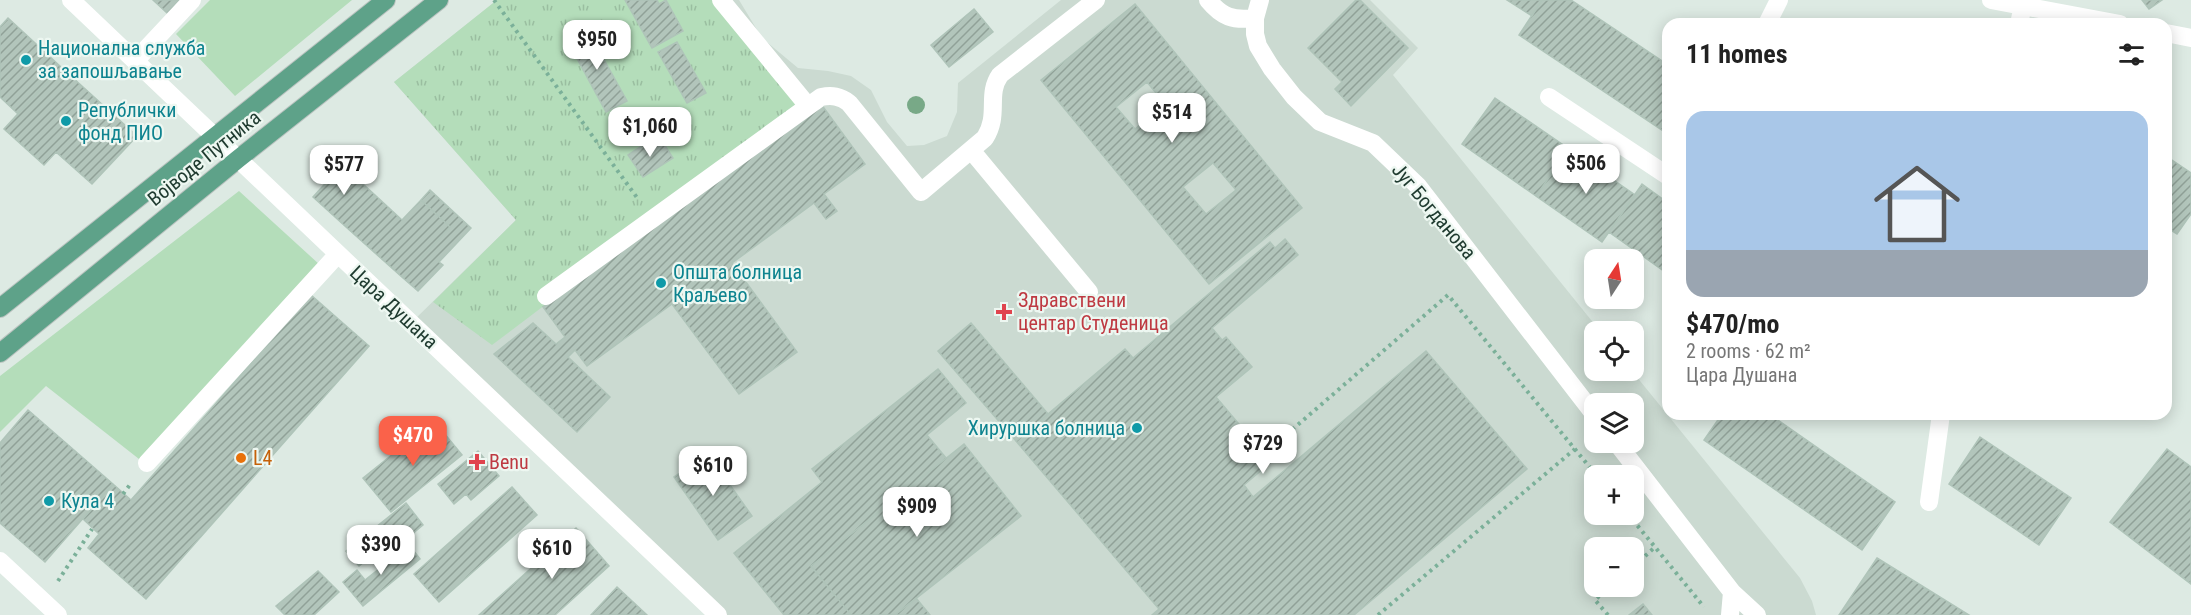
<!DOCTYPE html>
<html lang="en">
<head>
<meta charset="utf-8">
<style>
	:root { --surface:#fff; --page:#f2f2f2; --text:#222; --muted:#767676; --line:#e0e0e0; --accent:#fa624a }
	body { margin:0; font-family:"Roboto Condensed",sans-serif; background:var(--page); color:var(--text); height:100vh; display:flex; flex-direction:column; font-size:22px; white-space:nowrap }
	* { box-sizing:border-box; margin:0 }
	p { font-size:20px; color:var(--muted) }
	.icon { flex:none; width:33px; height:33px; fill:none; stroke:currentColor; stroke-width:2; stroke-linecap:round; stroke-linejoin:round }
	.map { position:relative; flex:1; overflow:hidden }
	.panel { position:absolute; left:1662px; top:18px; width:510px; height:402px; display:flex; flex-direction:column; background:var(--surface); border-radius:18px; box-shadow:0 3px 15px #0003 }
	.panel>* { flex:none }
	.needle { width:39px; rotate:12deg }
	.controls { position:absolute; left:1584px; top:249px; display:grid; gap:12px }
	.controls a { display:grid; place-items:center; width:60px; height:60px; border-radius:12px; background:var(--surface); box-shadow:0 3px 15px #0003; font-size:30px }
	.price { position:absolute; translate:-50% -51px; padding:0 14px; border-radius:12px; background:#fff; color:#222; font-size:20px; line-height:39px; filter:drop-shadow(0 2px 3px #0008) }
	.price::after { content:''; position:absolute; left:50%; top:36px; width:18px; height:14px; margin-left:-9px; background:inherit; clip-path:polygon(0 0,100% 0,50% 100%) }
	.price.current { background:var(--accent); color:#fff }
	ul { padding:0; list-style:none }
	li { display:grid; align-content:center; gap:12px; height:318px; padding:0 24px }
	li+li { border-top:2px solid var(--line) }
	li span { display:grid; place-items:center; height:186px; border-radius:18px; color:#555 }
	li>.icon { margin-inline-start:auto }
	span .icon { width:108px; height:108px; fill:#fffc; stroke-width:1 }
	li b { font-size:26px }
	h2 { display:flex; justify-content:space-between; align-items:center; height:72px; padding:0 24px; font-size:26px }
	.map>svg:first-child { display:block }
	.built { fill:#cbdad1; fill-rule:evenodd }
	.grass { fill:url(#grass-tufts) }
	.park { fill:#b4ddba }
	.building { fill:url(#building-hatch); stroke:#afc4b9; stroke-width:1.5; fill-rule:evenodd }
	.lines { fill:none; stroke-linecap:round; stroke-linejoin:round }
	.major-casing { stroke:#bcc4c1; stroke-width:20 }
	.path { stroke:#7bb099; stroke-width:4; stroke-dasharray:3 4.5; stroke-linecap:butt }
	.minor { stroke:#fff; stroke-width:18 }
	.major { stroke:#5ea289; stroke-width:18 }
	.tree { fill:#78a987 }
	.culture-dot { fill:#0f9aa8; stroke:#edf7f1; stroke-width:2 }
	.health-dot { fill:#e0444e; stroke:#edf7f1; stroke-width:2 }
	.food-dot { fill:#e8710a; stroke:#edf7f1; stroke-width:2 }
	.labels { text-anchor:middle; stroke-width:4.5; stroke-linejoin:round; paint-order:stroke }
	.culture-label { font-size:20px; fill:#0d838f; stroke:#edf7f1; text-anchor:start }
	.street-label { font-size:20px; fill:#1e3a2f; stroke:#edf7f1 }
	.health-label { font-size:20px; fill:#be3a42; stroke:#edf7f1; text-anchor:start }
	.food-label { font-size:20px; fill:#c56008; stroke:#edf7f1; text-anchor:start }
</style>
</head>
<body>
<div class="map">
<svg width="2191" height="615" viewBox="0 0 2191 615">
	<defs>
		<pattern id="grass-tufts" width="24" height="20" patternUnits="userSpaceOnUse" patternTransform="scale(1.5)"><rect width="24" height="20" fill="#b4ddba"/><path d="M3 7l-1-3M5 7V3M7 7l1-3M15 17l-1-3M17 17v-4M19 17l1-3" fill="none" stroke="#9abea0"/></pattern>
		<pattern id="building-hatch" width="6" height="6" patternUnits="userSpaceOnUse" patternTransform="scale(1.5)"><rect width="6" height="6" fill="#b2c5bb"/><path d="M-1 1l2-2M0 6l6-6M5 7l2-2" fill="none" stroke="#90a198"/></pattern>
	</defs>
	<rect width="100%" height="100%" fill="#ddeae3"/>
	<path class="built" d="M497,0H739L762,38L798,68L828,71L851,76L871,90L887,122L907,146L924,145L947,136L957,112L958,83L1061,0H1370L1418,48L1393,75L1600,331L1594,332V370L1632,371L1800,578L1812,601L1816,615H718L411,323L516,220L394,82ZM1594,404H1634V442H1594ZM1594,476H1634V514H1594ZM1594,548H1634V586H1594Z"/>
	<path class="grass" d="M497,0H721L808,106L492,345L433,302L516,220L394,82Z"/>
	<path class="park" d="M210,0H352L235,96L176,34Z
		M239,191L320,265L139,459L46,386L0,432V376Z"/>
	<path class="building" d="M153,0H179L167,13Z
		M625,0H657L659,4L666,0L683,31L652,48Z
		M1356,0H1360L1408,48L1351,106L1335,89L1342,82L1308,48Z
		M1507,0H1542L1532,16Z
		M1542,0H1571L1668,65V134L1519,35Z
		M2142,0H2162L2149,9Z
		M1135,4L1302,208L1209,284L1041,80ZM1147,82L1165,104L1135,129L1116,107ZM1213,163L1236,190L1206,214L1183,187Z
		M974,9L993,32L949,67L931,45Z
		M8,18L61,67L18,114L0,97V27Z
		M587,29L627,101L606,112L567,40Z
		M677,42L706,93L687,103L658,52Z
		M61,67L137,136L92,184L56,152L44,165L4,129Z
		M1495,98L1569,149L1536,196L1462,144Z
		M821,104L865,164L824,194L837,211L826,219L814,203L732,263L797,352L739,394L672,304L587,366L575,350L568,357L610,397L577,432L494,354L533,323L556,344L565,337L543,307Z
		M662,141L673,158L643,177L628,155L646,143L650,149Z
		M1569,149L1635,195L1602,242L1536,196Z
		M2166,156L2191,173V214L2177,234L2166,227Z
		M342,165L375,195L346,227L313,197Z
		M1642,184L1668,203V274L1609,232Z
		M430,190L471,228L439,262L443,265L418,291L403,278L450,227L421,200Z
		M375,195L402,220L421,200L450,227L403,278L346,227Z
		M1285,239L1298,255L1212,328L1222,340L1226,337L1252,367L1216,397L1271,462L1244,485L1253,497L1426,351L1527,469L1354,615H1152L1159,609L1016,441L1125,349L1133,358L1270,242L1275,248Z
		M311,295L369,346L146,599L88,548L99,534L83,519L113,484L131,500Z
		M971,323L1048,414L1016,441L938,351Z
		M938,369L966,403L927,435L946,458L811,566L851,615H784L734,553L822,482L812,469Z
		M28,410L113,484L45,562L0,523V443Z
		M1722,414H1769L1895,502L1862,550L1704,440Z
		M434,421L462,455L391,512L363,478Z
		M1980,437L2071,498L2039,545L1949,484Z
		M964,444L1021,516L895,615H851L811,566Z
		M2167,449L2191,467V584L2110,522Z
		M478,451L499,476L471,500L466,494L454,504L438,484Z
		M708,454L752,516L718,540L674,477Z
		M512,487L537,515L439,602L414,574Z
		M406,503L423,525L391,552L385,545L359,566L346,551Z
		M576,528L609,566L555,615H479Z
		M409,545L420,559L363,606L343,582L357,570L365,580Z
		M1877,558L1969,615H1839Z
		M318,571L339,592L314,615H285L276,606Z
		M617,587L647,615H591Z
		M916,598L930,615H895Z
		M1643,604L1652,615H1629Z"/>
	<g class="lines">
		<g class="major-casing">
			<path id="major" d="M0,308L386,0
				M0,353L238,159L439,0"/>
		</g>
		<path class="path" d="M494,0L638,199
			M1264,454L1448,295L1597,476
			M123,494L132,482
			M1628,514L1704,607
			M1634,566L1655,547
			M58,581L92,529
			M1378,615L1575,449
			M1608,615L1595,600L1610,586"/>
		<path class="minor" d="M71,0L718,615
			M721,0L808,106
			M1208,0C1222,17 1233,21 1255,18
			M1260,0L1255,18V34L1258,46L1272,69L1294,97L1320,122L1373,143L1418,186L1594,414
			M1991,0L2120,24
			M1767,24L1779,0
			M2019,24L2023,5
			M2166,33L2191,38
			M135,61L192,0
			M1549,97L1668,176
			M971,150L1089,292
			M546,296L821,97C832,95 840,96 849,103L921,192L985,138C1000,114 986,95 1000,75L1096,0
			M1616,442L1732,592L1757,615
			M147,463L338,254
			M1929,502L1941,414
			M0,561L58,615
			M1730,615L1732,592"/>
		<use href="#major" class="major"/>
	</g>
	<circle class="tree" cx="916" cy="105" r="9"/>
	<g class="culture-dot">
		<circle cx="26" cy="60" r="6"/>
		<circle cx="66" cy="121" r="6"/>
		<circle cx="661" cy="283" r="6"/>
		<circle cx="1137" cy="428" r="6"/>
		<circle cx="49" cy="501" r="6"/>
	</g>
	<g class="health-dot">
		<path d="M1001 303h6v6h6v6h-6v6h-6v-6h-6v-6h6z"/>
		<path d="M474 453h6v6h6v6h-6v6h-6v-6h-6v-6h6z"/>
	</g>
	<circle class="food-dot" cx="241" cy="458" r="6"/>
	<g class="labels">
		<g class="culture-label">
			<text x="38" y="55">Национална служба<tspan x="38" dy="23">за запошљавање</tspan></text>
			<text x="78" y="117">Републички<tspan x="78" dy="23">фонд ПИО</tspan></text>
			<text x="673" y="279">Општа болница<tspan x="673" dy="23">Краљево</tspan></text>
			<text x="1125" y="435" text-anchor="end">Хируршка болница</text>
			<text x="61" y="508">Кула 4</text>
		</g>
		<g class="street-label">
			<text transform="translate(204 158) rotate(-39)" y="7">Војводе Путника</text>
			<text transform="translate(1434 211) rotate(50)" y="7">Југ Богданова</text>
			<text transform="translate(394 307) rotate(43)" y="7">Цара Душана</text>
		</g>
		<g class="health-label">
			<text x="1018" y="307">Здравствени<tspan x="1018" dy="23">центар Студеница</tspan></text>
			<text x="489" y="469">Benu</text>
		</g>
		<g class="food-label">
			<text x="253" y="465">L4</text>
		</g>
	</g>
</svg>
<div class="controls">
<a><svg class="needle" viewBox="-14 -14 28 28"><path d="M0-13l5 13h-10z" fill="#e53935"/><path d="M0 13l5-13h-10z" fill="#767676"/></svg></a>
<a><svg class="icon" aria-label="locate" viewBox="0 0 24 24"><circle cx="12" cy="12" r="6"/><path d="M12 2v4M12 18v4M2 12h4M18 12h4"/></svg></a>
<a><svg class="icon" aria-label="layers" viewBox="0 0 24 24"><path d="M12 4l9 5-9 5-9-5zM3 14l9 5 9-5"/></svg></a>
<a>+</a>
<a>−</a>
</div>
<b class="price" style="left:597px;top:71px">$950</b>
<b class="price" style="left:1172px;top:144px">$514</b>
<b class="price" style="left:650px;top:158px">$1,060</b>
<b class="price" style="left:1586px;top:195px">$506</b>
<b class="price" style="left:344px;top:196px">$577</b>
<b class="price current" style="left:413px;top:467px">$470</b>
<b class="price" style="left:1263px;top:475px">$729</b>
<b class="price" style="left:713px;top:497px">$610</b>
<b class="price" style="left:917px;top:538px">$909</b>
<b class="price" style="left:381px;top:576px">$390</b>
<b class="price" style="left:552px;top:580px">$610</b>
<section class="panel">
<h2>11 homes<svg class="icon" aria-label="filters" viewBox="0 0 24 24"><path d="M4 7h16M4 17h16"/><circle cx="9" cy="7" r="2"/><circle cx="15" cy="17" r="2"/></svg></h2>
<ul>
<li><span style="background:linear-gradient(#a9c7e8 75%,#9aa5b1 0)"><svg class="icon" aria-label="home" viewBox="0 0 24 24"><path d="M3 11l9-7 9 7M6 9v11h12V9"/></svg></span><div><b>$470/mo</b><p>2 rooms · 62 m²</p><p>Цара Душана</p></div></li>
</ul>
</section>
</div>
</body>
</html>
